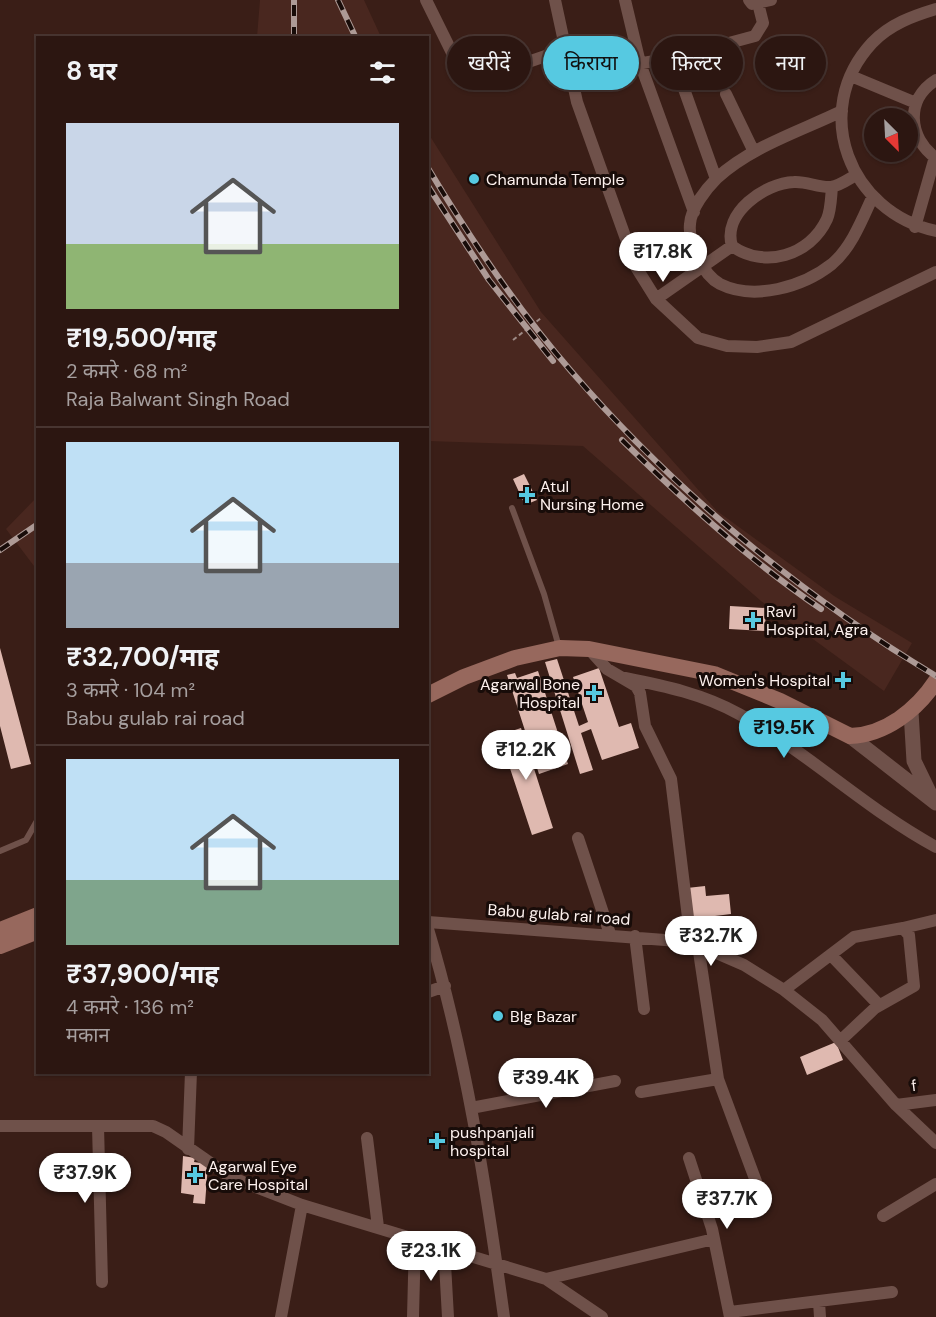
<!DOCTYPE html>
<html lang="hi">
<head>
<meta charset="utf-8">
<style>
	:root { --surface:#2c1611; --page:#341f1a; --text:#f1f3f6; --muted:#a69f9f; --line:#483531; --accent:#56c9e1 }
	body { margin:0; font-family:"DM Sans","Noto Sans Devanagari",sans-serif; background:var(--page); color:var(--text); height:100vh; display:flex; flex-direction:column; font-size:22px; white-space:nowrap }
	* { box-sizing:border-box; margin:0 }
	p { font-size:20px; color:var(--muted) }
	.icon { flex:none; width:33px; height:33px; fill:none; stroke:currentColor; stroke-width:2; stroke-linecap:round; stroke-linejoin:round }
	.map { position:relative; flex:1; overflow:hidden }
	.drawer { position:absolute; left:36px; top:36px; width:393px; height:1038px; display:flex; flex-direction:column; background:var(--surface); border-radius:0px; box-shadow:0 2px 4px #0004,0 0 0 2px var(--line) }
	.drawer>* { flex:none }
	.guide { position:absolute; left:447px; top:36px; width:399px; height:54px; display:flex; gap:12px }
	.needle { width:39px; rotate:156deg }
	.buttons { position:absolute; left:864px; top:108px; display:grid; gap:12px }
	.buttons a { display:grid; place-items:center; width:54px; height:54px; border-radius:50%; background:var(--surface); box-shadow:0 2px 4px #0004,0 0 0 2px var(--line); font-size:30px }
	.price { position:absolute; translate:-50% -51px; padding:0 14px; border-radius:21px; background:#fff; color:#222; font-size:20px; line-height:39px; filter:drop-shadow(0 2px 3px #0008) }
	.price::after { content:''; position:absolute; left:50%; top:36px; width:18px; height:14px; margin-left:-9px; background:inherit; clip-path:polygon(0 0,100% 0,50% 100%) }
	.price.on { background:var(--accent); color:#111 }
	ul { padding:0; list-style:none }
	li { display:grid; align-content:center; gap:12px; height:318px; padding:0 30px }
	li+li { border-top:2px solid var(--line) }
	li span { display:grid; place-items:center; height:186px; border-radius:0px; color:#555 }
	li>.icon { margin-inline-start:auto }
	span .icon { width:108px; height:108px; fill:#fffc; stroke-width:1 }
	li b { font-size:26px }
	h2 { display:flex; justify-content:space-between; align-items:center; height:72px; padding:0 30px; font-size:26px }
	.pill { padding:0 21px; border-radius:27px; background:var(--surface); box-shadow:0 2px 4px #0004,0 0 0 2px var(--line); font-size:21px; line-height:54px }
	.pill.on { background:var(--accent); color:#111 }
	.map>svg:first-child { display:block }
	.built { fill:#49271f }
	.building { fill:#dfb9b0 }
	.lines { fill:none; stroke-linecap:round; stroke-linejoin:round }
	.path { stroke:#9d8a85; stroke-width:2; stroke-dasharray:4.5 3; stroke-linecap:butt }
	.service { stroke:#6f514a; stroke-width:6 }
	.minor { stroke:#6f514a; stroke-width:12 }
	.tertiary { stroke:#6f514a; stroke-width:15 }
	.secondary { stroke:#97685d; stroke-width:16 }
	.rail-casing { stroke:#ad9a96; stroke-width:6 }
	.rail { stroke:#180c09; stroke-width:4; stroke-dasharray:11; stroke-linecap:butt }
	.poi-dot { fill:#56c9e1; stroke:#180c09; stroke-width:2 }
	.labels { text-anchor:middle; stroke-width:6; stroke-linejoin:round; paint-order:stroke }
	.poi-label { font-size:16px; fill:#fdf1ee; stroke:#180c09; text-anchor:start }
	.street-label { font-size:16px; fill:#fdf1ee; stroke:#180c09 }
</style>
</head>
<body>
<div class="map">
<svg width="936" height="1317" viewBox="0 0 936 1317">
	<rect width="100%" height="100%" fill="#3a1e17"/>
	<path class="built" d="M260,0H364L381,37H257Z
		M428,133L541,312L717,511L834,596L912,643L884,691L761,601L583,446L428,441Z
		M37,497V570L6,529Z"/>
	<path class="building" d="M524,474L537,500L525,505L513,479Z
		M730,606L766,608L765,631L729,629Z
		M0,648L31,764L11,769L0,726Z
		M557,659L579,726L588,722L573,677L599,668L619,727L631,723L639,748L602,760L591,729L581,733L593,770L580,774L545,662Z
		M538,671L568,764L539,774L507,675L515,673L517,678Z
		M521,728L553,828L532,835L499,735Z
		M705,886L706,896L729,894L731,914L707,917L708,921L691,923L687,888Z
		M836,1042L843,1060L807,1075L800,1057Z
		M183,1156L195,1158L194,1162L208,1164L205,1204L193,1203L194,1195L181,1193Z"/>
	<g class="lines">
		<path class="path" d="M513,340L541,318"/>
		<path class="service" d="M512,508L544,594L559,647
			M0,851L26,840L38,819"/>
		<path class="minor" d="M426,0L467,83L566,49
			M555,0L577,102L636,267L656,299L698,338L727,346L757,347L791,342L936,272
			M625,0L640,63L694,212
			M749,0L752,4L771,0
			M936,9C913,16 890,24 872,43C809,111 850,213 936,231
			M673,58L716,179
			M570,75L673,58L755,36L763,23L758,3
			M851,76L916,103
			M936,80C905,99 908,138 936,158
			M726,94L754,152
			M842,111C801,131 752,146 717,178C706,189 691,208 690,224C688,243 703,275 720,284C754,301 803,287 832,264C851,248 862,220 872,198
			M832,187C831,197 831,210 827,219C810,256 764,269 732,246C722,213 765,183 794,182C806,181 819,188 831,187C839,186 849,179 856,175
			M915,227L935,157
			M656,299L732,246
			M589,649L607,669L636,686L640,693L645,726L671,779L691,942
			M625,678C665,686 703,694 739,714C809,753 866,809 936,847
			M578,838L610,934
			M428,922L691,942L744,965L784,990L822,1020L896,1105L936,1143
			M903,928L936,920
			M428,929C466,1055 486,1187 504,1317
			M635,936L644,1009
			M698,945L718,1079L761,1195
			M831,955L879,1005
			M784,990L854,937L903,928L909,935L914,986L875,1008L841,1040
			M428,992L445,986
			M641,1092L718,1079
			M896,1105L936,1100
			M471,1108L615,1081
			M0,1126H153L166,1132L229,1176L243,1182L302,1205L546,1279L602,1317
			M98,1126L102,1282
			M367,1138L378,1227
			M188,1149L191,1072
			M689,1158L712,1229L730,1317
			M883,1216L936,1184
			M444,1246L448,1317
			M546,1279L714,1239
			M819,1302L820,1317
			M730,1312L892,1292
			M281,1317L302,1205
			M413,1317L415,1238"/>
		<path class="tertiary" d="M911,712L914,761L931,796
			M850,736L936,803"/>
		<path class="secondary" d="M428,695L464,677L515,658L560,648L589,649L714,674L780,701L850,736C885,735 917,710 936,681
			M0,930L38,915
			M0,946L38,931"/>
		<g class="rail-casing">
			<path id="rail" d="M338,0L356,38
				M294,38V0
				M428,168C470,238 517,309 571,371C674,491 801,595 936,676
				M428,186L489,280L553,361
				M622,440C684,501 749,560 821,609
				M0,550L38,524"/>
		</g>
		<use href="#rail" class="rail"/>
	</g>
	<g class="poi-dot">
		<circle cx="474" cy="179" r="6"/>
		<path d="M524 486h6v6h6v6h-6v6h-6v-6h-6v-6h6z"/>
		<path d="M750 611h6v6h6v6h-6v6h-6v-6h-6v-6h6z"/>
		<path d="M840 671h6v6h6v6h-6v6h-6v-6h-6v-6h6z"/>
		<path d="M591 684h6v6h6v6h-6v6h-6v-6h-6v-6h6z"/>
		<circle cx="498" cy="1016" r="6"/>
		<path d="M434 1132h6v6h6v6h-6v6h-6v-6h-6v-6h6z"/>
		<path d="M192 1166h6v6h6v6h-6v6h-6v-6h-6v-6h6z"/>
	</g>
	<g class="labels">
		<g class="poi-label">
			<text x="486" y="185">Chamunda Temple</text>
			<text x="540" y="492">Atul<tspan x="540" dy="18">Nursing Home</tspan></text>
			<text x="766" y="617">Ravi<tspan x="766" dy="18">Hospital, Agra</tspan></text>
			<text x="830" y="686" text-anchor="end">Women's Hospital</text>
			<text x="580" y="690" text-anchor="end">Agarwal Bone<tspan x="580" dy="18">Hospital</tspan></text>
			<text x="510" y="1022">BIg Bazar</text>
			<text x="450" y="1138">pushpanjali<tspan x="450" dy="18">hospital</tspan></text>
			<text x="208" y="1172">Agarwal Eye<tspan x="208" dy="18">Care Hospital</tspan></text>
		</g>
		<g class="street-label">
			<text transform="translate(559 914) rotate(4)" y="6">Babu gulab rai road</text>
			<text transform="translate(914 1085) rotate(-7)" y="6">f</text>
		</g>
	</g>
</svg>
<div class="buttons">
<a><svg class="needle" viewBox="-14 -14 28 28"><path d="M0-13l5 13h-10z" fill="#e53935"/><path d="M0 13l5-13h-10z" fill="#a69f9f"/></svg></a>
</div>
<b class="price" style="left:663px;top:283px">₹17.8K</b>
<b class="price on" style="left:784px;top:759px">₹19.5K</b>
<b class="price" style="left:526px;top:781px">₹12.2K</b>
<b class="price" style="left:711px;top:967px">₹32.7K</b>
<b class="price" style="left:546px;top:1109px">₹39.4K</b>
<b class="price" style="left:85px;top:1204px">₹37.9K</b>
<b class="price" style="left:727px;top:1230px">₹37.7K</b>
<b class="price" style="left:431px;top:1282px">₹23.1K</b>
<div class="guide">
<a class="pill">खरीदें</a>
<a class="pill on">किराया</a>
<a class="pill">फ़िल्टर</a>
<a class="pill">नया</a>
</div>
<section class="drawer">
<h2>8 घर<svg class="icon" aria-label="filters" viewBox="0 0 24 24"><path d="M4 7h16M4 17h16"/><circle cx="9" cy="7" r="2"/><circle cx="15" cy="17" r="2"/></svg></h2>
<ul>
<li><span style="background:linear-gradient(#c9d6e8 65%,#8fb573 0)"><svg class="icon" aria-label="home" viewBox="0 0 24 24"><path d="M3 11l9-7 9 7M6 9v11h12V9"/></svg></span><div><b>₹19,500/माह</b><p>2 कमरे · 68 m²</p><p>Raja Balwant Singh Road</p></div></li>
<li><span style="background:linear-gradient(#bfe0f5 65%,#9aa5b1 0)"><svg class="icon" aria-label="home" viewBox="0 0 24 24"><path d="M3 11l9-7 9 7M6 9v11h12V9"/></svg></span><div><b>₹32,700/माह</b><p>3 कमरे · 104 m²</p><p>Babu gulab rai road</p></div></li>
<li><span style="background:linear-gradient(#bfe0f5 65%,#7fa58c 0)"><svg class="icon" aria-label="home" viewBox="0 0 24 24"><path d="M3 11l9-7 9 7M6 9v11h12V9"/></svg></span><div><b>₹37,900/माह</b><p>4 कमरे · 136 m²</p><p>मकान</p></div></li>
</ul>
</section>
</div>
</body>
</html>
